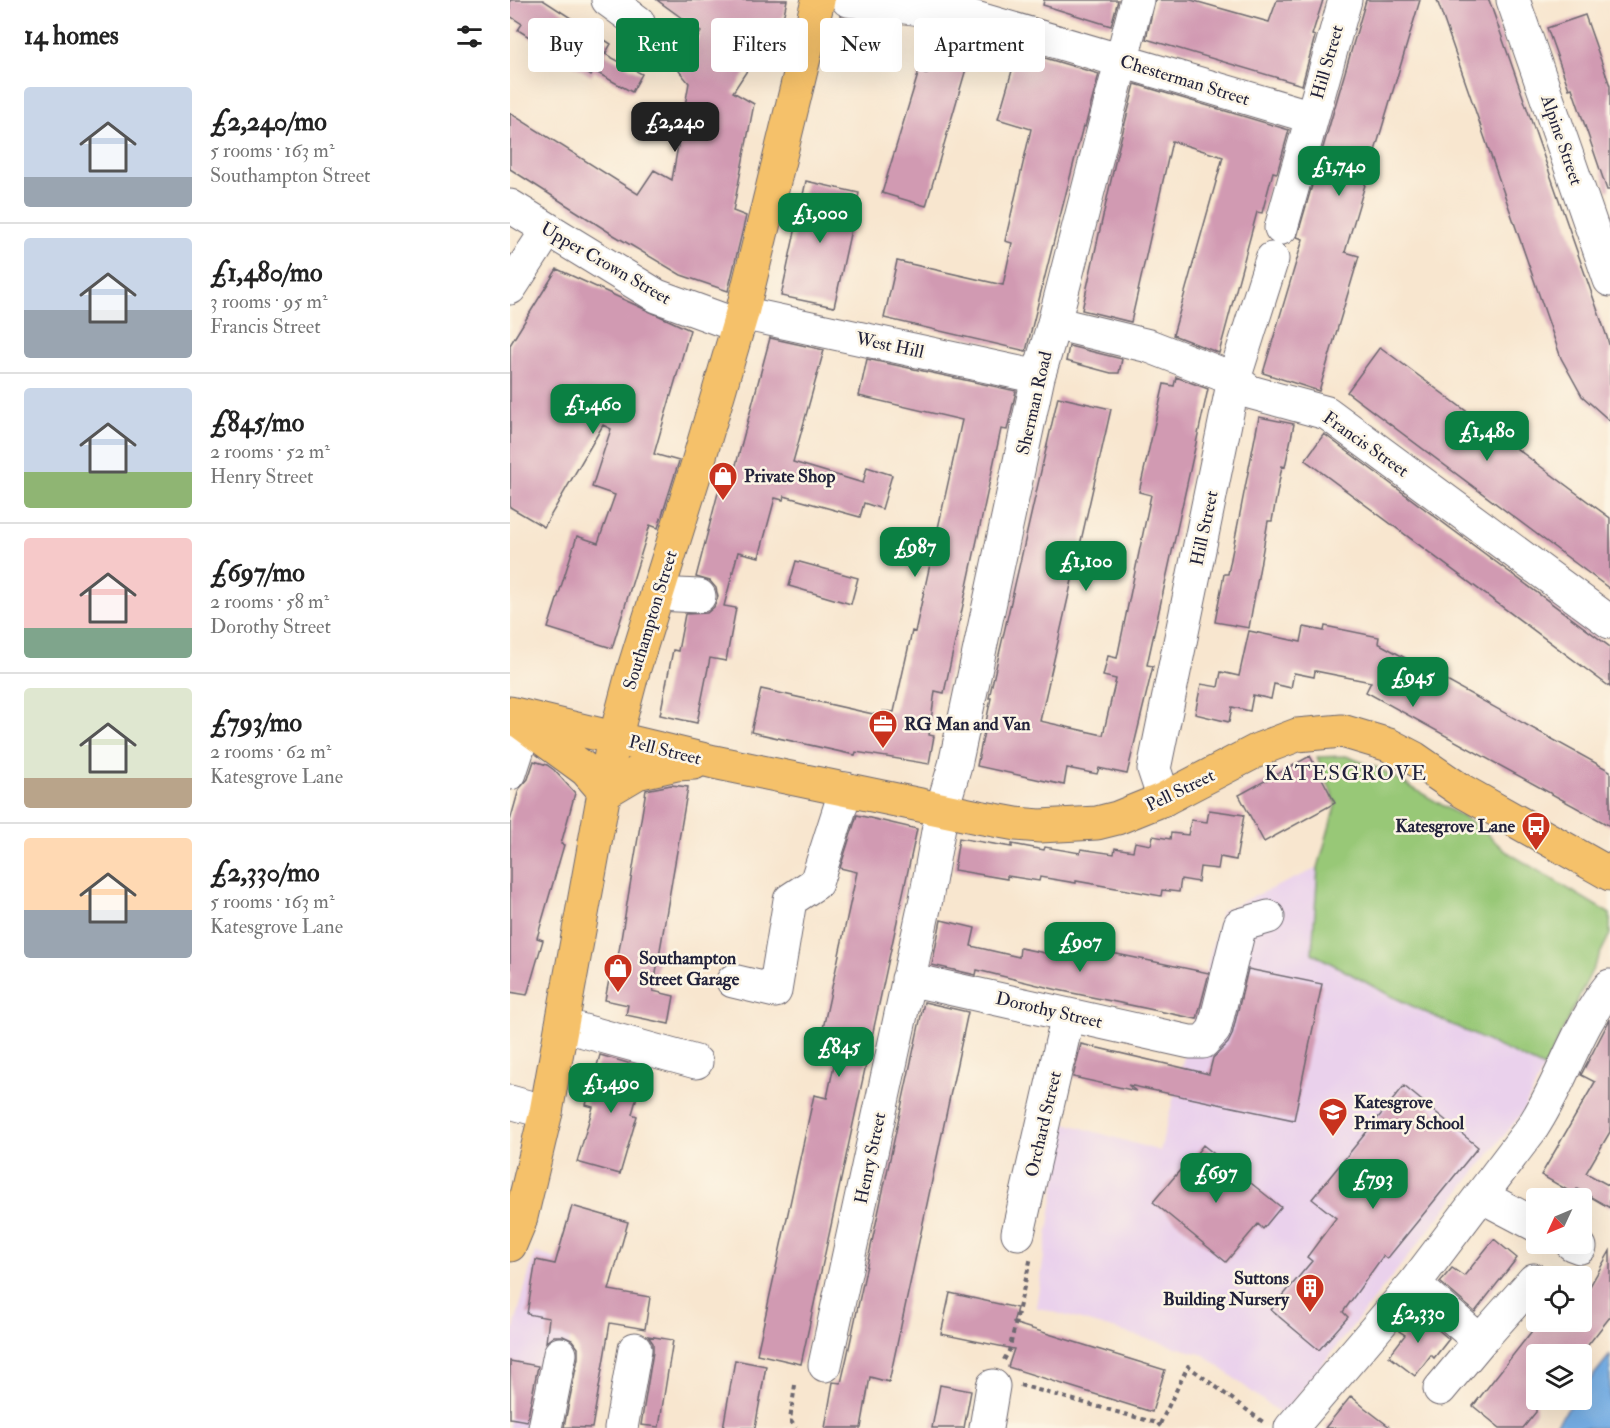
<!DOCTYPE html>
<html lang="en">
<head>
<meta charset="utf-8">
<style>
	:root { --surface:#fff; --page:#f2f2f2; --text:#222; --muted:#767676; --line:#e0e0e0; --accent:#0b8043 }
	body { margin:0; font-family:"IM FELL Double Pica",serif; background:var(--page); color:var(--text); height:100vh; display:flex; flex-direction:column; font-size:22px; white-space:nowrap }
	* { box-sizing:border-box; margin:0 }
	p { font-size:20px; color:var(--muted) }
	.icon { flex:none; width:33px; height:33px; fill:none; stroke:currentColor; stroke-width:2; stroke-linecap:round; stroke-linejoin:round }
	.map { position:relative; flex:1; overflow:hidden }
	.panel { display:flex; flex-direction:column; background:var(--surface); width:510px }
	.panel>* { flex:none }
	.hud { position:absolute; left:18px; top:18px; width:570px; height:54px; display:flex; gap:12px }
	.needle { width:39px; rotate:226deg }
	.fabs { position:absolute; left:1016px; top:1188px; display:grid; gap:12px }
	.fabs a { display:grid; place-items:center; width:66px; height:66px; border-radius:6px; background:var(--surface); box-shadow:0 6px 24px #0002; font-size:30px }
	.price { position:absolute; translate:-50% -51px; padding:0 14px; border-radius:12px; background:var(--accent); color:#fff; font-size:20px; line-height:39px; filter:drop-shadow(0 2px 3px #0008) }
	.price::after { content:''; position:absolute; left:50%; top:36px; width:18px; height:14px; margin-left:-9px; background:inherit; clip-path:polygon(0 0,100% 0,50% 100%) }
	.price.on { background:#222; color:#fff }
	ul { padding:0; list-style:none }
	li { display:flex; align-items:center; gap:18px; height:150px; padding:0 24px }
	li+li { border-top:2px solid var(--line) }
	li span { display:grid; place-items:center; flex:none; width:168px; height:120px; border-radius:6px; color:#555 }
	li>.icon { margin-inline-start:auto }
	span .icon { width:72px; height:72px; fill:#fffc; stroke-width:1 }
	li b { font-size:26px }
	h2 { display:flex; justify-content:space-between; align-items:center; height:72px; padding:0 24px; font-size:26px }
	.chip { padding:0 21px; border-radius:6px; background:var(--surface); box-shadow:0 6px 24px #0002; font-size:21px; line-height:54px }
	.chip.on { background:var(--accent); color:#fff }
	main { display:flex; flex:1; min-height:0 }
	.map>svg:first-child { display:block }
	.built { fill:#ead1ec }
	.green { fill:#98c877; stroke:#5d7559; stroke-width:1.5 }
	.water { fill:#75ade4; stroke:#4c6890; stroke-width:1.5 }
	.building { fill:#d19ab2 }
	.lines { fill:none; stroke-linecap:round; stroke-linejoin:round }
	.minor-casing { stroke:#6d676f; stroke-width:35 }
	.major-casing { stroke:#6d676f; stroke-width:35 }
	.path { stroke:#6d676f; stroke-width:4; stroke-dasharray:4.5 4.5; stroke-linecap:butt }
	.minor { stroke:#fff; stroke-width:33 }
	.major { stroke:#f5c16b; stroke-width:33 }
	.labels { text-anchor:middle; stroke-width:5; stroke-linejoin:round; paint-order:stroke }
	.street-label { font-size:18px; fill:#22223b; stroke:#fcf5e5 }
	.poi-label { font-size:18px; font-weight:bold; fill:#22223b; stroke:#fcf5e5; text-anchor:start }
	.quarter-label { font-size:21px; letter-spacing:1.5px; fill:#22223b; stroke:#fcf5e5 }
</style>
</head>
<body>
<main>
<section class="panel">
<h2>14 homes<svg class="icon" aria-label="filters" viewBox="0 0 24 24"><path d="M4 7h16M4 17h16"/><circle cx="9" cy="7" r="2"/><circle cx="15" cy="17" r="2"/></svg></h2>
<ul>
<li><span style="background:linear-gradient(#c9d6e8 75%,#9aa5b1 0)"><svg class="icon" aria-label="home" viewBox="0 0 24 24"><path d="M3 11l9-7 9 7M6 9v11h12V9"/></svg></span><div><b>£2,240/mo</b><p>5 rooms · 163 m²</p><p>Southampton Street</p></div></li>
<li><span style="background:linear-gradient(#c9d6e8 60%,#9aa5b1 0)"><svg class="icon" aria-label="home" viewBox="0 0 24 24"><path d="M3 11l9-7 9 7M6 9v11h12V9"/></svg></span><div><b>£1,480/mo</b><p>3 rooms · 95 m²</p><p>Francis Street</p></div></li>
<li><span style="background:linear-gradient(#c9d6e8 70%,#8fb573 0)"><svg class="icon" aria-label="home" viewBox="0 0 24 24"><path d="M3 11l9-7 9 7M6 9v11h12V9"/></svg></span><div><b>£845/mo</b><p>2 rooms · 52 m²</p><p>Henry Street</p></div></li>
<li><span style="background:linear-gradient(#f6c9c9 75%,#7fa58c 0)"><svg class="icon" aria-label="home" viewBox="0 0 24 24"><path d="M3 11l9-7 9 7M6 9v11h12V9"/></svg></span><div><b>£697/mo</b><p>2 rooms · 58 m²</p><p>Dorothy Street</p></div></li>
<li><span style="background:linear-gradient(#dfe7d0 75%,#b9a48a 0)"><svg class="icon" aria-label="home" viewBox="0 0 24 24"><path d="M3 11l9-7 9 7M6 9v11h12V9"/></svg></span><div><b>£793/mo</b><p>2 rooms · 62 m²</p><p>Katesgrove Lane</p></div></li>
<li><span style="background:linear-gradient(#ffd9b3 60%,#9aa5b1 0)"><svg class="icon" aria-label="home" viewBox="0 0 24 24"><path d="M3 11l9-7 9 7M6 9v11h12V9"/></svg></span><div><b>£2,330/mo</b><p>5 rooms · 163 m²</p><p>Katesgrove Lane</p></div></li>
</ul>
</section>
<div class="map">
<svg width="1100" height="1428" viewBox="0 0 1100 1428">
	<rect width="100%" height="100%" fill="#fcf5e5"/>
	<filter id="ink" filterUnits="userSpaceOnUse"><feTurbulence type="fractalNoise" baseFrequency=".0167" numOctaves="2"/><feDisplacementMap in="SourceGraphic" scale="12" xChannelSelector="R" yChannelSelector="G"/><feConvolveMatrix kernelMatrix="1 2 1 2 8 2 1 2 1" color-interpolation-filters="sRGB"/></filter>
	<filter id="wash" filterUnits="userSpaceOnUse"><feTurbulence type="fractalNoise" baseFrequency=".008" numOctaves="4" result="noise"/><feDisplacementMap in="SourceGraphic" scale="24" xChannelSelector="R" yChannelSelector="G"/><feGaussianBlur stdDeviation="1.35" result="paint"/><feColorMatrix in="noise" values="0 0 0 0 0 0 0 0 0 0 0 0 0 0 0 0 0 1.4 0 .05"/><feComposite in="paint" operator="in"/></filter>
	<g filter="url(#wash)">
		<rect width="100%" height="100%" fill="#f8e6cf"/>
		<path class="built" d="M808,868L802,953L881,996L1034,1068L1012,1113L772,1415L694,1355L526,1307L555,1123L650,1151L711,911Z
			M25,1252L73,1268L52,1383L40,1428H0V1342Z"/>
		<path class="green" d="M836,756L870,769L970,827L994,850L1100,914V934L1034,1068L881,996L802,953L808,868L826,803L807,757Z"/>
		<path class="water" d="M1100,1355V1428H1043L1065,1400H1071V1391Z"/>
		<g id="blocks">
			<path class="building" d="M0,0H33L101,44L95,54L132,74L122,92L84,71L81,76L8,30L12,24L0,16Z
				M147,0H277L274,14L223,92L244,104L223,211L236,216L218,291L171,275L102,234L0,169V113L128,194L144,170L162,180L179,83L169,71L191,32Z
				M534,0H608L601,26L533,5Z
				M645,0H681L759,22L767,0H813L802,35L805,36L792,85L636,39Z
				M856,0H910L835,252L849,256L809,391L753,373L793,239L787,237Z
				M927,0H979L1097,337L1100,348V421L1072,396L1051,358Z
				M1075,15L1100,86V190H1097L1062,88L1059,89L1037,28Z
				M418,39L457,40L456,69L416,206L372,193L409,71L417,74Z
				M508,50L589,74L575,127L573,126L516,351L374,318L387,261L493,285L502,243L495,241L521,129L488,119Z
				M625,84L779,130L767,173L763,172L752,213L747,212L709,353L663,335L713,157L662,141L621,322L572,310L606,158Z
				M296,181L349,193L324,307L271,296Z
				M47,269L180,330L144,454L169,461L148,528L140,525L102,648L38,628L67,536L88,543L105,495L82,487L101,429L93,425L34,527L0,507V345Z
				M260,338L314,350L283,462L353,483L357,467L382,475L372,509L354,503L350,517L274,496L273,500L265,498L249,557L228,552L214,606L226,608L216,661L200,658L187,723L150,715L163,650L168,651L175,614L197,613L204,607L208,597L206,588L200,581L186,577L209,489L219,491Z
				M559,346L612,359L609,373H601L556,361Z
				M870,347L1100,518V589L837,392Z
				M357,359L506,391L497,430L491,429L434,693L425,691L419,735L424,736L419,764L346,752L345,755L241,732L251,689L372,716L373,711L384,712L402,631L405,632L452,420L349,396Z
				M666,377L698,389L637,665L643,666L617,774L589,768L587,774L557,768L554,785L467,766L481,698H479L548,397L601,409L530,721L593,735L606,679L593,676L598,656L607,658L641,495L629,492L654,384L664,386Z
				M749,417L784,424L775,467L772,466L762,521H758L739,628L705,622L714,574H718Z
				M814,434L1100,647V687L795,460Z
				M286,561L348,578L341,604L279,586Z
				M815,626L869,637L868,643L1100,771V826L856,692L861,682L805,671L804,677L784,673L781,688L764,684L761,699L743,695L740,711L722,707L719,722L685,714L691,684L708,687L711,672L729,676L739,631L791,642L794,627L814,631Z
				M800,756L825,803L754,842L729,795Z
				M24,761L37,765L44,770L65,793L51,844L54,845L27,938L33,940L17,995L0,992V821L9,789L18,779Z
				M161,785L178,787L143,991L164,996L159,1024L116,1015L118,1005L95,1000L100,975H105L136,790Z
				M699,810L734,815L726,860L710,857L708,869L690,867L688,882L671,879L669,892L652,890L651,896L566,881V883L530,877L529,881L497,876V879L444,870L449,838L502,847V844L534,850L535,847L570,853L571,849L604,854L605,848L623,851L625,842L641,845L643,836L660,839L661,833L678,835L681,820L697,822Z
				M347,815L407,829L291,1364L247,1354L304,1095L317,1098L330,1037L312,1033L347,872L330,868Z
				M431,920L465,928L461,946L509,957L510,948L555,957L558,944L699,973L687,1019L548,990L467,970L466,975L422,965Z
				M738,969L812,984L784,1120L618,1085L626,1091L563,1077L571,1044L699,1074L703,1058L718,1043L722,1035Z
				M414,1002L458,1012L379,1382L360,1377L351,1428H315L323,1382L331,1383L337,1357Z
				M1100,1019V1132L1076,1173L1100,1186V1208L1067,1189L1064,1194L1031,1175L1085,1082L1071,1075Z
				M90,1055L135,1068L122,1114L127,1116L110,1174L67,1162L83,1107L76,1105Z
				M894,1086L968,1147L877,1259L873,1256L833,1312L838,1317L809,1350L761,1310L802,1261L797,1257L826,1218L802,1199Z
				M693,1145L771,1207L753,1229L748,1224L716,1262L643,1202L671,1169L673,1171Z
				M62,1206L118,1222L99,1290L140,1297L135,1329L100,1323L82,1428L54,1427L68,1358V1348L62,1340L53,1336H44L36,1342L39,1318L17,1314L26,1260L45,1264Z
				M984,1239L1007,1258L965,1312L930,1282L942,1268L954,1276Z
				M1100,1251V1317L1071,1354H1026V1412L1013,1428H990L963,1406L1029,1322H1071V1302Z
				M440,1293L507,1308L503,1323L655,1370L642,1412L498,1367L504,1349L431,1334Z
				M906,1311L939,1339L924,1358L921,1355L905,1376L879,1356L895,1335L889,1331Z
				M138,1336L163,1340L149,1427L131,1425L143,1352V1343Z
				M225,1360L256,1366L245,1428H213Z
				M0,1361L28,1366L17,1421L0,1418Z
				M430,1385L461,1391L454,1428H422Z
				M841,1396L855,1408L881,1428H815Z"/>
		</g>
	</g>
	<g filter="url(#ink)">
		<use href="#blocks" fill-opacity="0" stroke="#6d676f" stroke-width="1.5"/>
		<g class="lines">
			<g class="minor-casing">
				<path id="minor" d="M98,0L128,22L133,42
					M338,0L452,14L802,117
					M1003,0L1100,280
					M0,206L147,296L229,326
					M771,228L835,0
					M0,288L37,231
					M232,313L528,377
					M544,323L639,346L724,379L740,392L817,413L1100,622
					M147,594L189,596
					M0,773L11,739L19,728
					M654,799L644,769L724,379L762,259
					M398,979L680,1042H693L704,1030L730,925L758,917
					M223,981L265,991L280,900L306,883L336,789
					M52,1025L186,1062
					M0,1102L36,1112
					M971,1196L1026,1225
					M508,1233L558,1015
					M1062,1244L1070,1247
					M904,1284L970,1341L930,1389
					M970,1341L1024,1280
					M315,1365L416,899L432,809L445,765L528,377L544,323L627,0
					M35,1428L50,1354
					M111,1428L125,1349
					M476,1428L483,1386
					M781,1428L904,1284L1022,1128C1052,1083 1066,1028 1100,986"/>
			</g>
			<g class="major-casing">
				<path id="major" d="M0,713L204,762L468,817L506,824L530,826L587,823L607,818L654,799L750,749L787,735L832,731L879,745L904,758L949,789L1100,874
					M9,721L76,770L95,792
					M95,792L127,773L167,764L184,763
					M0,1245L10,1221L36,1112L101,754L121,678L187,466L232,313L308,0"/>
			</g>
			<path class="path" d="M494,1360L499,1351L521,1257
				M285,1385L280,1420L286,1428
				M510,1385L650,1424L646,1428
				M650,1424L678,1366L753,1422"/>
			<use href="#minor" class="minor"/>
			<use href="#major" class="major"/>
		</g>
	</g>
	<defs>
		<g id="shop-pin" transform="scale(1.5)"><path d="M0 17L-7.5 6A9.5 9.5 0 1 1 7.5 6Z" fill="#c8321e" stroke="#fcf5e5"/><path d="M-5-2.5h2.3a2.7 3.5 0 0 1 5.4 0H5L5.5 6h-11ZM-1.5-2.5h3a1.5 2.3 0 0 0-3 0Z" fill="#fff"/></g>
		<g id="office-pin" transform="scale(1.5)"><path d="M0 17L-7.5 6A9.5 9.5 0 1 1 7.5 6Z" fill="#c8321e" stroke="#fcf5e5"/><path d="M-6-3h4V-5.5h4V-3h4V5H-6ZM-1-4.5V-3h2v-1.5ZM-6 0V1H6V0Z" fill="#fff"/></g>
		<g id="bus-pin" transform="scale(1.5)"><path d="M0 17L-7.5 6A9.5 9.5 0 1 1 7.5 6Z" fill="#c8321e" stroke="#fcf5e5"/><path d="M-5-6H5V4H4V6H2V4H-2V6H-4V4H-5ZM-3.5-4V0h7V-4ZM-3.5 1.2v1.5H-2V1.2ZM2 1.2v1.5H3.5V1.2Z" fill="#fff"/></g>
		<g id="school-pin" transform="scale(1.5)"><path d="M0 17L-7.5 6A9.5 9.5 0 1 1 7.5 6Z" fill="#c8321e" stroke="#fcf5e5"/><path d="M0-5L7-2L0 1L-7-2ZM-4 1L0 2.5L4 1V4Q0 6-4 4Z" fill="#fff"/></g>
		<g id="building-pin" transform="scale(1.5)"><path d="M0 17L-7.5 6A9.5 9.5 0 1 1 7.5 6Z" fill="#c8321e" stroke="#fcf5e5"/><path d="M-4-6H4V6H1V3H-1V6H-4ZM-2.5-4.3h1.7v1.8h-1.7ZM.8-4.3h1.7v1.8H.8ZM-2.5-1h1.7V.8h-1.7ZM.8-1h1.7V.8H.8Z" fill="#fff"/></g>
	</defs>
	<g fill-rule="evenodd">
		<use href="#shop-pin" x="213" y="476"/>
		<use href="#office-pin" x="373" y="724"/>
		<use href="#bus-pin" x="1026" y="826"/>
		<use href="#shop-pin" x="108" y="968"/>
		<use href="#school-pin" x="823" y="1112"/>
		<use href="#building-pin" x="800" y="1288"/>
	</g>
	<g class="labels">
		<g class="street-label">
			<text transform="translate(817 62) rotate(-74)" y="6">Hill Street</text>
			<text transform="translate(675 80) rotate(17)" y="6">Chesterman Street</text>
			<text transform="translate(1052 140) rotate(71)" y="6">Alpine Street</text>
			<text transform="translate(96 263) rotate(30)" y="6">Upper Crown Street</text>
			<text transform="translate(380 345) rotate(12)" y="6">West Hill</text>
			<text transform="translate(524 403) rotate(-77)" y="6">Sherman Road</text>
			<text transform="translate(856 444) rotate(35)" y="6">Francis Street</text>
			<text transform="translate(694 528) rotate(-78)" y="6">Hill Street</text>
			<text transform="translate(140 620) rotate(-73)" y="6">Southampton Street</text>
			<text transform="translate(155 750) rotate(14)" y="6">Pell Street</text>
			<text transform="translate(670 790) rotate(-26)" y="6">Pell Street</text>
			<text transform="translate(539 1010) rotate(13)" y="6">Dorothy Street</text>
			<text transform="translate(533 1124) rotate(-77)" y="6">Orchard Street</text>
			<text transform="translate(360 1158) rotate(-78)" y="6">Henry Street</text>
		</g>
		<g class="poi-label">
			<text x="234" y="482">Private Shop</text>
			<text x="394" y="730">RG Man and Van</text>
			<text x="1005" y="832" text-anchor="end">Katesgrove Lane</text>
			<text x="129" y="964">Southampton<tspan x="129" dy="21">Street Garage</tspan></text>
			<text x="844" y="1108">Katesgrove<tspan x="844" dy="21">Primary School</tspan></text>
			<text x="779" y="1284" text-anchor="end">Suttons<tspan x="779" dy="21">Building Nursery</tspan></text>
		</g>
		<g class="quarter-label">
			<text x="836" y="780">KATESGROVE</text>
		</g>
	</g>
</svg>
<div class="fabs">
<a><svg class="needle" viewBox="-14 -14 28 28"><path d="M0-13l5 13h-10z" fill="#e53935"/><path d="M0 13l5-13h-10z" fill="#767676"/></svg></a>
<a><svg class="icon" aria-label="locate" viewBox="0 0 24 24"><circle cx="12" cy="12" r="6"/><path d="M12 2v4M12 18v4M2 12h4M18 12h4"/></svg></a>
<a><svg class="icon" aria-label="layers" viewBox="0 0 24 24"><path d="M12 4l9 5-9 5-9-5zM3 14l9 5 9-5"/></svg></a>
</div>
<b class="price on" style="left:165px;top:153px">£2,240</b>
<b class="price" style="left:829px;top:197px">£1,740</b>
<b class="price" style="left:310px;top:244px">£1,000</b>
<b class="price" style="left:83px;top:435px">£1,460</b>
<b class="price" style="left:977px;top:462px">£1,480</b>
<b class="price" style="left:405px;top:578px">£987</b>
<b class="price" style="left:576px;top:592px">£1,100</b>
<b class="price" style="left:903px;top:708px">£945</b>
<b class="price" style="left:570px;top:973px">£907</b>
<b class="price" style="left:329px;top:1078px">£845</b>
<b class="price" style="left:101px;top:1114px">£1,490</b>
<b class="price" style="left:706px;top:1204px">£697</b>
<b class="price" style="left:863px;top:1210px">£793</b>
<b class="price" style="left:908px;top:1344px">£2,330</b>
<div class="hud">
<a class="chip">Buy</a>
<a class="chip on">Rent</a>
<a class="chip">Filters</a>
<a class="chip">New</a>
<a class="chip">Apartment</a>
</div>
</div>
</main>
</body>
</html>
